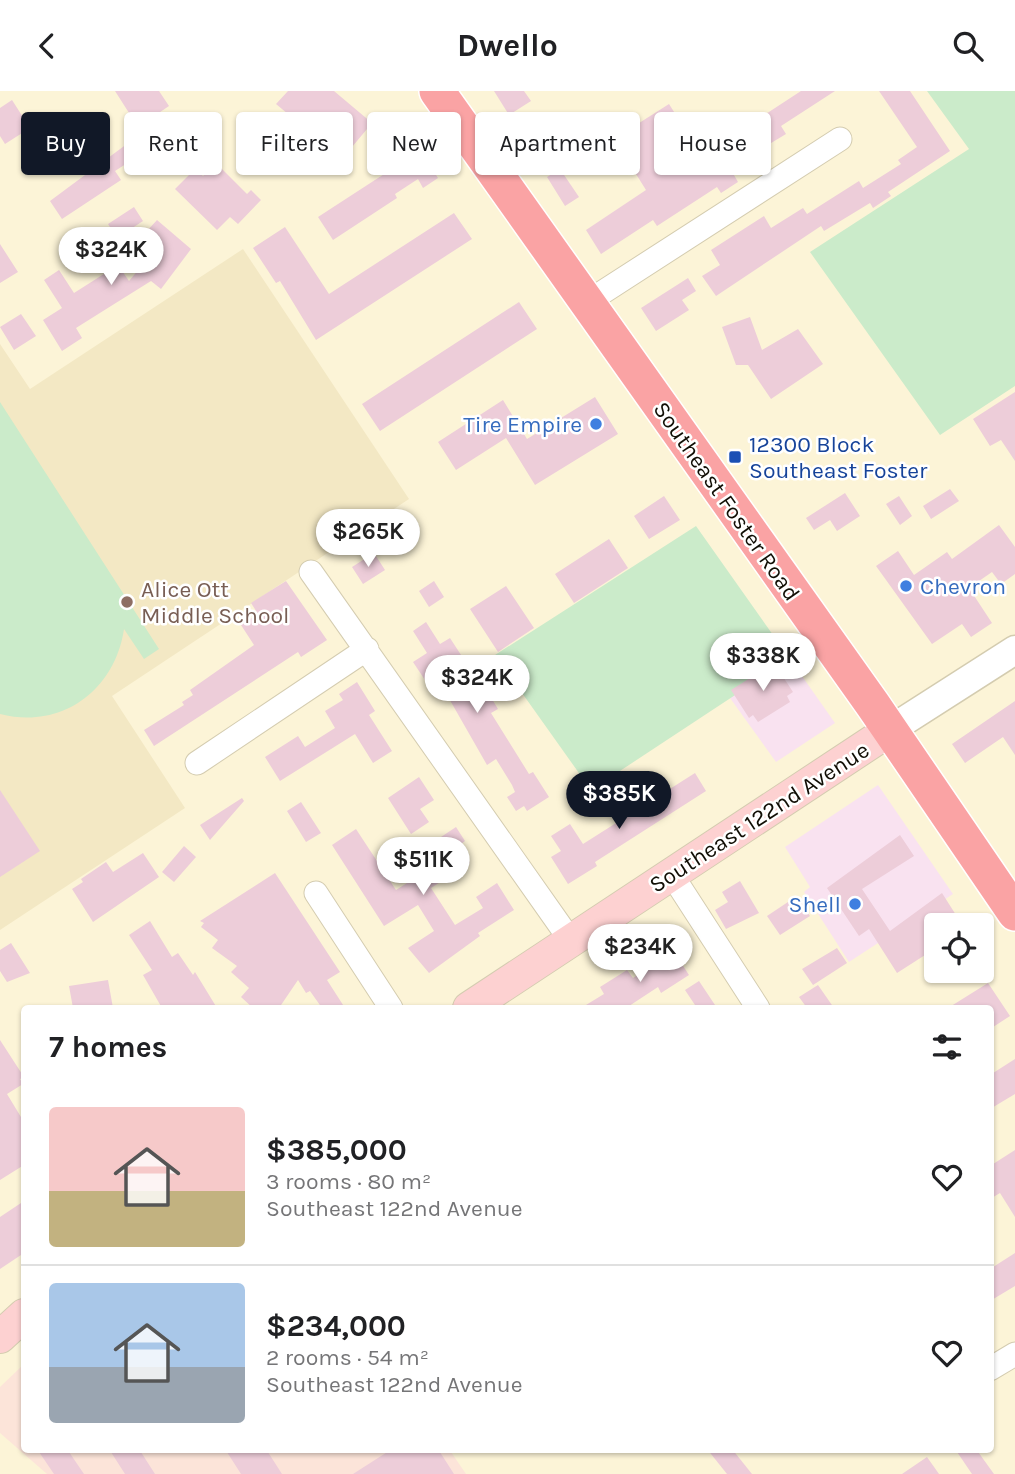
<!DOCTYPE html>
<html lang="en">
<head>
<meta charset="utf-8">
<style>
	:root { --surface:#fff; --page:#f2f2f2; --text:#202124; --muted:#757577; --line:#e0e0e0; --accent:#111827 }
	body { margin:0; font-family:Karla,sans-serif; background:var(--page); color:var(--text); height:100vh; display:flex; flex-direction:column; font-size:26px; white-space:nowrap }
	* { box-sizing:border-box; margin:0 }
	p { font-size:23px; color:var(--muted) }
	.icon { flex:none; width:38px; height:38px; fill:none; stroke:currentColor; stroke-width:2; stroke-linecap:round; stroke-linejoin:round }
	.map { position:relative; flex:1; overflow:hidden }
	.side { position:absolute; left:21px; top:914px; width:973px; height:448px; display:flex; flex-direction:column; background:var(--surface); border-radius:7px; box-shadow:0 2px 5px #0004 }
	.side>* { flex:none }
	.banner { position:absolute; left:21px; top:21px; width:973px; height:63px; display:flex; gap:14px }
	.controls { position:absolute; left:924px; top:822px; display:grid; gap:14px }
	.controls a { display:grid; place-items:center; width:70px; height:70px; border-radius:7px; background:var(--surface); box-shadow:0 2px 5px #0004; font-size:35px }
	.price { position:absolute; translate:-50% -60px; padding:0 16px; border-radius:24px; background:#fff; color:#222; font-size:23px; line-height:46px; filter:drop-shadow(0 2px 4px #0008) }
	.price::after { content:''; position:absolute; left:50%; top:42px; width:21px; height:16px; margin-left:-10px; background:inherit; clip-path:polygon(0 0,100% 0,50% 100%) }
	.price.current { background:var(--accent); color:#fff }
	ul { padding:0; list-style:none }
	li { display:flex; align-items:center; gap:21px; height:175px; padding:0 28px }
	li+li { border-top:2px solid var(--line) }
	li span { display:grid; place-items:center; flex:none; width:196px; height:140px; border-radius:7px; color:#555 }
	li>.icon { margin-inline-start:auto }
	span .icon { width:84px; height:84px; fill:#fffc; stroke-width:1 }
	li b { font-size:30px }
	h2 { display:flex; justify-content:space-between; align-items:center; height:84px; padding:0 28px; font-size:30px }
	.chip { padding:0 24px; border-radius:7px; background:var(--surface); box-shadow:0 2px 5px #0004; font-size:24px; line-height:63px }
	.chip.current { background:var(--accent); color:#fff }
	header { display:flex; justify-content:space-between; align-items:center; height:91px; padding:0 28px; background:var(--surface); font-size:32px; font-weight:700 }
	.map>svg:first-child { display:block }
	.commercial { fill:#f9e2f0 }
	.industrial { fill:#fce4d9 }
	.built { fill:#f3e8c4 }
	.green { fill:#cbebca }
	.building { fill:#edcdd9 }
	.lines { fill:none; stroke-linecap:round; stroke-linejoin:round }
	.minor-casing { stroke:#d4ccb0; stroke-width:25 }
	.tertiary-casing { stroke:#d4ccb0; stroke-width:31 }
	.secondary-casing { stroke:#d4ccb0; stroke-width:34 }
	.primary-casing { stroke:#fff; stroke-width:38 }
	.minor { stroke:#fff; stroke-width:23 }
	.tertiary { stroke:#fff; stroke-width:28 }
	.secondary { stroke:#fdd1d1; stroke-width:32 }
	.primary { stroke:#faa3a4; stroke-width:35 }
	.shop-dot { fill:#3f7fe0; stroke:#fff; stroke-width:2.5 }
	.transit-dot { fill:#1a4fb4; stroke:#fff; stroke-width:2.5 }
	.education-dot { fill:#8d6e63; stroke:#fff; stroke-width:2.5 }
	.labels { text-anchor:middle; stroke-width:5; stroke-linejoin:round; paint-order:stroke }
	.shop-label { font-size:23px; fill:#366cbe; stroke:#fff; text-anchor:end }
	.transit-label { font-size:23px; fill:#164399; stroke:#fff; text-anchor:start }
	.street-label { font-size:23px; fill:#110e05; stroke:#fff }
	.education-label { font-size:23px; fill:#785e54; stroke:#fff; text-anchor:start }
</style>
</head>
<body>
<header><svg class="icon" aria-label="back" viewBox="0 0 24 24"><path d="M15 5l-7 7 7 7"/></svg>Dwello<svg class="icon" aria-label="search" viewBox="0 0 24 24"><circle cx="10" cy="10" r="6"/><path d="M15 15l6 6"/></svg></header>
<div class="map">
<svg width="1015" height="1383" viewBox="0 0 1015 1383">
	<rect width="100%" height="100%" fill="#fcf4d7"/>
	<path class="commercial" d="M790,568L835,632L776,671L730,607Z
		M878,694L953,803L849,871L804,801L810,796L785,756Z"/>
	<path class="industrial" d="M24,1273V1358H449L466,1383H47L0,1342V1296Z"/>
	<path class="built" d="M243,158L409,408L112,605L185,717L0,839V253L30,298Z"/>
	<path class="green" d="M927,0H1015V295L940,344L810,161L969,58Z
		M0,311L159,558L144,568L124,538C115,599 62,639 0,623Z
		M696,435L790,568L591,699L495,564Z"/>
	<path class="building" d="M115,0H159L169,15L138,36Z
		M288,0H334L372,32L342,68L276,13Z
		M494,0H524L531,10L509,24Z
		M801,0H835L781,35L786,43L730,77L738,91L721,102L717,96L657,135L653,129L601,163L586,139L646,99L614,48L669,13L702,65Z
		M879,0H910L950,60L888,101L891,105L873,117L870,112L824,140L821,135L716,205L702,185L720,174L711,159L764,125L771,137L803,117L807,123L859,90L863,97L901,73L898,69L917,56Z
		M12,9L30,37L5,53L0,45V17Z
		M143,41L152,56L115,80L121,89L62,128L50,110Z
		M415,63L420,72L426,68L438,87L423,97L418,88L395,103L397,107L333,149L318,126Z
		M216,72L247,103L251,99L261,109L238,133L230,126L217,139L175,98L195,78L203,85Z
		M560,78L579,106L565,115L547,86Z
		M134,116L143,130L117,147L108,133Z
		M454,122L472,148L316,249L280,190L276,192L253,157L285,136L329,203Z
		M157,129L191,158L161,198L151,190L111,215L76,237L82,247L62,260L43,229L62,217L44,189L59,179L74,202L118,174L129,190L160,153L146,141Z
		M0,153L18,181L0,192Z
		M688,187L696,200L682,209L689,219L656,240L641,217Z
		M519,211L537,238L380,340L362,313Z
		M21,223L36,245L14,259L0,236Z
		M750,226L762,259L798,238L823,273L771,308L748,274H736L722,236Z
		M1015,301V370L1001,349L990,355L973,328Z
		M595,306L618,343L535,394L506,347L456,379L438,351L503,309L527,348Z
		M950,398L959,410L931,428L923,415Z
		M845,402L860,425L837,440L830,429L814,439L806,427Z
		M664,405L680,429L649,448L634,425Z
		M899,405L912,425L900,434L886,413Z
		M999,434L1015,456V483L1001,493L992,481L969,497L992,532L971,546L962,533L932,553L876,475L898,460L914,484L947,461L952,468Z
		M609,448L628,477L574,512L555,483Z
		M374,462L385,479L363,493L352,476Z
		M286,490L327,549L301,566L298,561L154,655L144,639L184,614L182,611L193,604L190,599L254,554L241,534L258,523L251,512Z
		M434,490L444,506L429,516L419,500Z
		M506,495L534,537L498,561L470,518Z
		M426,531L440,553L450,547L476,587L478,585L498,618L491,622L529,683L533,681L549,706L527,720L524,715L516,720L507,706L515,701L512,694L496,668L487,674L435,583L425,589L413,571L427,562L413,540Z
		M774,572L793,601L787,605L790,611L758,631L753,624L749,627L731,599Z
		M357,591L375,620L369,624L392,660L373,672L355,643L280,690L265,666L298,645L305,656L335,637L325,620L343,609L339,603Z
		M1015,610V664L1003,646L965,672L952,653Z
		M695,682L706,700L595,771L597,775L568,793L551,766L561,760L551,745L570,733L583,753Z
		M419,686L434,709L420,718L429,731L411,743L388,707Z
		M0,699L40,760L0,786Z
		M242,707L244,710L210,749L200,734Z
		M301,711L321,742L306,751L287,720Z
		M456,736L465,750L458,755L470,772L431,797L455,834L483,817L476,806L497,792L514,819L478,842L480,845L429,882L408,857L434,840L418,814L384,835L332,754L356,738L396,799L443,769L432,752Z
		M900,744L914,765L862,798L890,840L942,802L963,835H936V857L897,882L869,838L859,845L827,797Z
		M184,755L196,766L174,791L162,781Z
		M143,762L159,786L93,831L72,798L83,791L81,788L106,771L113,781Z
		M275,782L340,881L327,889L345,917H322L310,900L306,902L298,889L279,917H253L241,906L249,897L231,881L237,875L212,857L218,849L201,836L204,832L200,830Z
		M740,790L759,822L726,838L715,819L728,811L722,801Z
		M797,805L810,825L780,844L767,825Z
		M150,830L172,866L178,862L193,884L195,881L217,917H162L143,884L152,879L129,844Z
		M11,852L30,882L7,891L0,880V859Z
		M837,857L847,872L813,894L802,878Z
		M674,861L689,884L661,902L658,896L626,917H581L604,903L600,896L627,879L633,887Z
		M108,889L113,917H73L69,895Z
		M699,890L717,917H697L685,899Z
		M988,892L1010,925L990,938V917H948Z
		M818,894L834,917H807L799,906Z
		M0,949L24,986L20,988L23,993L7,1003L24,1031V1074L0,1089Z
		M1015,968V1003L990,1018V984Z
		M1015,1059V1126L1000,1102L990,1108V1075Z
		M24,1110V1162L0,1178V1126Z
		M1015,1162V1195L990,1210V1178Z
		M37,1358H67L84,1383H54Z
		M109,1358H139L155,1383H125Z
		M225,1358H266L282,1383H241Z
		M392,1358H438L454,1383H353Z
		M707,1358H732L752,1383H727Z
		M955,1358H976L994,1383H972Z
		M927,1366L939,1383H902Z"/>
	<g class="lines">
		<g class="minor-casing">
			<path id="minor" d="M586,212L840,48
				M311,481L571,850
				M197,672L367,558
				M672,784L758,917
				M316,802L391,917
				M990,1278L1015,1263"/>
		</g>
		<g class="tertiary-casing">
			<path id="tertiary" d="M890,639L1015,559"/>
		</g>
		<g class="secondary-casing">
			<path id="secondary" d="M469,917L890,639
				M0,1246L24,1224"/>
		</g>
		<g class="primary-casing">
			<path id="primary" d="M437,0L873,614L1015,822"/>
		</g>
		<use href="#minor" class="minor"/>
		<use href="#tertiary" class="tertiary"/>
		<use href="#secondary" class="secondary"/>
		<use href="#primary" class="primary"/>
	</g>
	<g class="shop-dot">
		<circle cx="596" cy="333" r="7"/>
		<circle cx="906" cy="495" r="7"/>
		<circle cx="855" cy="813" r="7"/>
	</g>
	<rect class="transit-dot" x="728" y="359" width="14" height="14" rx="3.5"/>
	<circle class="education-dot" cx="127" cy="511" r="7"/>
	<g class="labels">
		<g class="shop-label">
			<text x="582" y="341">Tire Empire</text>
			<text x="920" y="503" text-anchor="start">Chevron</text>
			<text x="841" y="821">Shell</text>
		</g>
		<g class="transit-label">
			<text x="749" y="361">12300 Block<tspan x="749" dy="26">Southeast Foster</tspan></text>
		</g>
		<g class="street-label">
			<text transform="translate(727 410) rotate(55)" y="8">Southeast Foster Road</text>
			<text transform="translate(759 726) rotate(-33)" y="8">Southeast 122nd Avenue</text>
		</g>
		<g class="education-label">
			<text x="141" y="506">Alice Ott<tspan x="141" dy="26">Middle School</tspan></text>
		</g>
	</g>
</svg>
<div class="controls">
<a><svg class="icon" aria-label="locate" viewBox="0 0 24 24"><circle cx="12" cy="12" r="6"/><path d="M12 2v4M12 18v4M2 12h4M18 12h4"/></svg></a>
</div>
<b class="price" style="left:111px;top:196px">$324K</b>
<b class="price" style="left:368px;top:478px">$265K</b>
<b class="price" style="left:763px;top:602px">$338K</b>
<b class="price" style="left:477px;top:624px">$324K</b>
<b class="price current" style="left:619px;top:740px">$385K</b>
<b class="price" style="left:423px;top:806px">$511K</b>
<b class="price" style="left:640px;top:893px">$234K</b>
<div class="banner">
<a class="chip current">Buy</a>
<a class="chip">Rent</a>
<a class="chip">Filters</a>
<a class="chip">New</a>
<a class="chip">Apartment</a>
<a class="chip">House</a>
</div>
<section class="side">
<h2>7 homes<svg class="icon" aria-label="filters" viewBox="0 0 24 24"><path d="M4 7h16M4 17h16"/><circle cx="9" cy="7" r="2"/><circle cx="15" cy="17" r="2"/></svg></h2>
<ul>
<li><span style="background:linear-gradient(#f6c9c9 60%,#c2b280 0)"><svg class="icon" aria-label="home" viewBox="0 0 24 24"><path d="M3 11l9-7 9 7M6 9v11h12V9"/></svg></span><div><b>$385,000</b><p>3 rooms · 80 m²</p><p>Southeast 122nd Avenue</p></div><svg class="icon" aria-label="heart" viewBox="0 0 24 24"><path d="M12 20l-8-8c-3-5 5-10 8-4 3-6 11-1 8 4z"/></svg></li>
<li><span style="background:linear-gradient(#a9c7e8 60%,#9aa5b1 0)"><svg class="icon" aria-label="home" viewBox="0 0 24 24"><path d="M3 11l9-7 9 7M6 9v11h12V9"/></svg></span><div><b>$234,000</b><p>2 rooms · 54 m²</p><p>Southeast 122nd Avenue</p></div><svg class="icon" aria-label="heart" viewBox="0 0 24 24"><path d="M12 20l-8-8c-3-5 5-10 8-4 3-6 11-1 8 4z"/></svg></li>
</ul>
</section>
</div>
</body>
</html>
